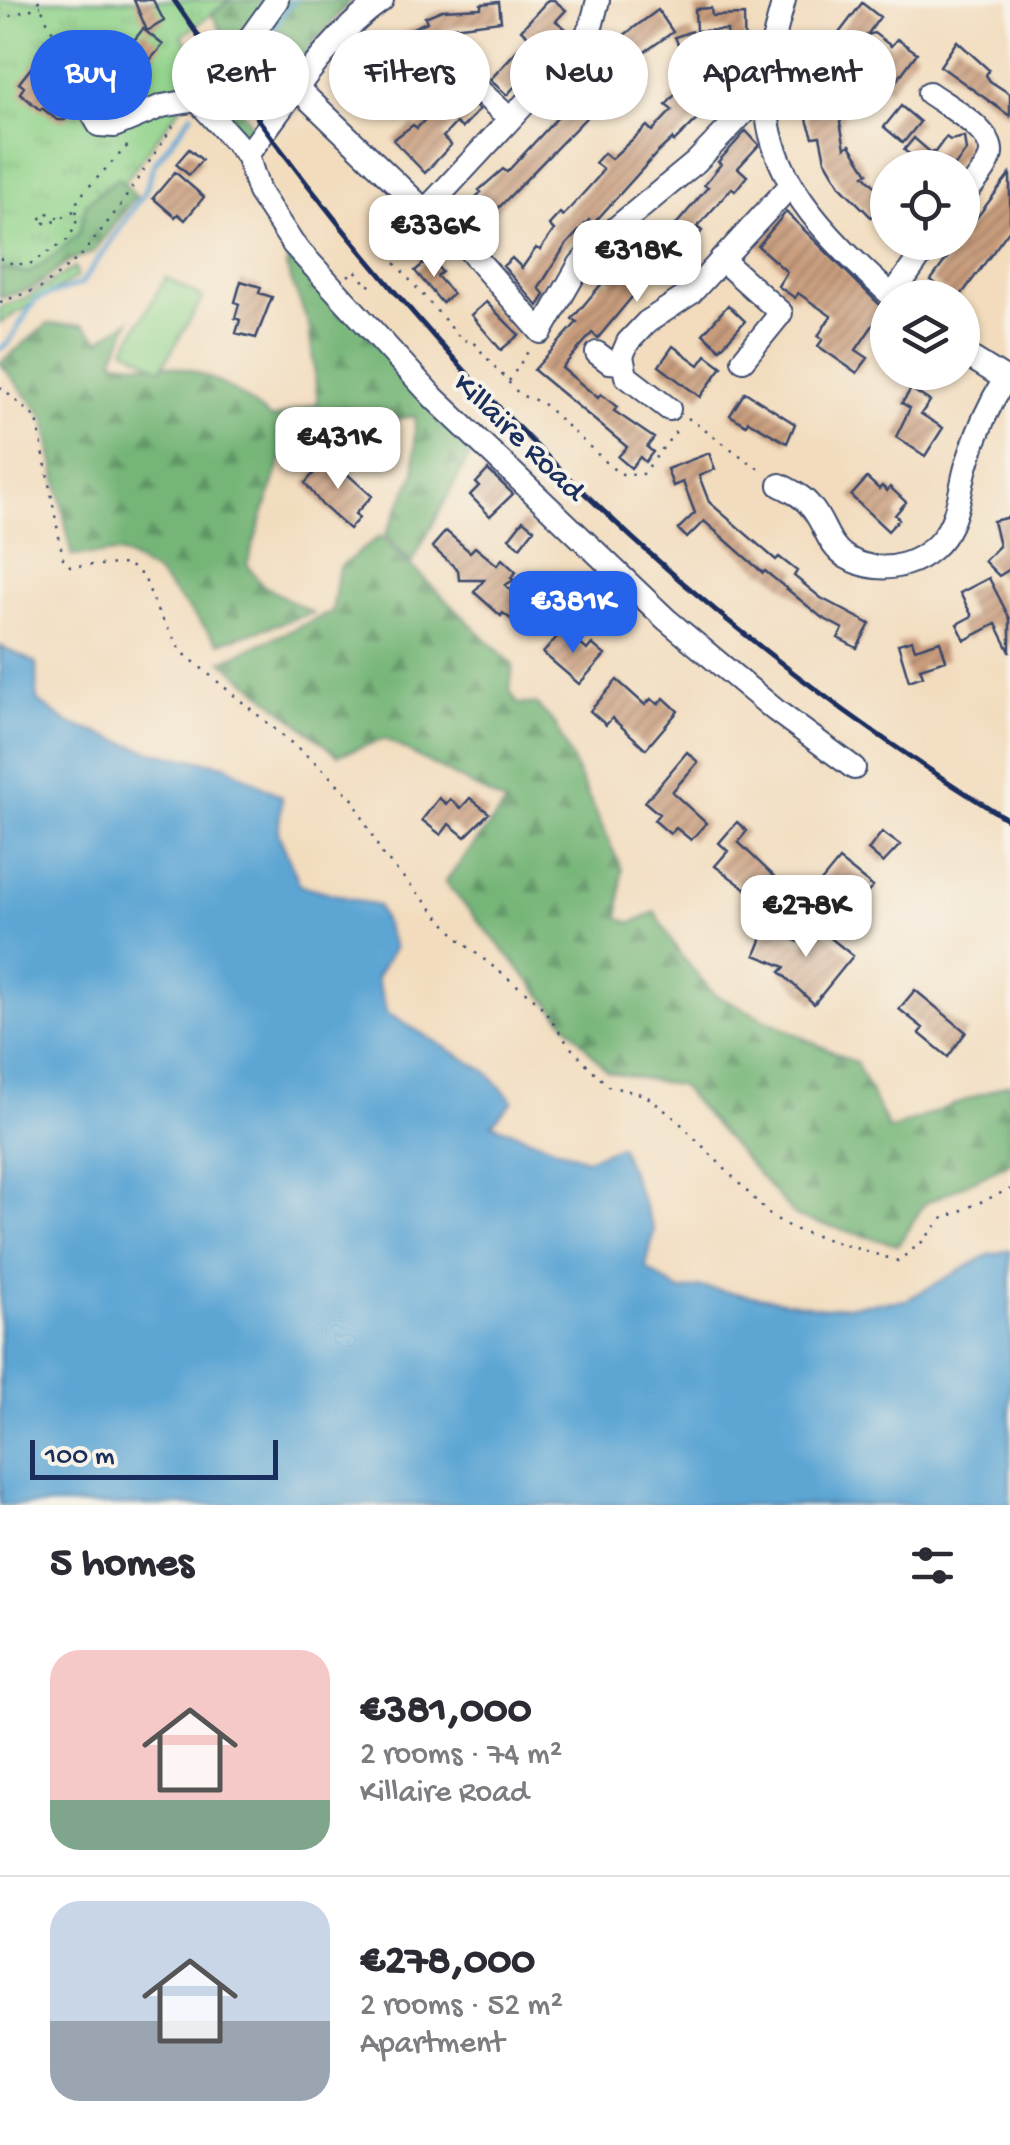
<!DOCTYPE html>
<html lang="en">
<head>
<meta charset="utf-8">
<style>
	:root { --surface:#fff; --page:#f7f7f7; --text:#2b2b33; --muted:#7c7c81; --line:#e1e1e2; --accent:#2563eb }
	body { margin:0; font-family:"Gochi Hand",sans-serif; background:var(--page); color:var(--text); height:100vh; display:flex; flex-direction:column; font-size:38px; white-space:nowrap }
	* { box-sizing:border-box; margin:0 }
	p { font-size:32px; color:var(--muted) }
	.icon { flex:none; width:55px; height:55px; fill:none; stroke:currentColor; stroke-width:2; stroke-linecap:round; stroke-linejoin:round }
	.map { position:relative; height:1505px; overflow:hidden }
	.sheet { display:flex; flex-direction:column; background:var(--surface); flex:1 }
	.sheet>* { flex:none }
	.guide { position:absolute; left:30px; top:30px; width:950px; height:90px; display:flex; gap:20px }
	.tools { position:absolute; left:870px; top:150px; display:grid; gap:20px }
	.tools a { display:grid; place-items:center; width:110px; height:110px; border-radius:50%; background:var(--surface); box-shadow:0 2px 8px #0004; font-size:50px }
	.scale { position:absolute; left:30px; bottom:25px; width:248px; box-sizing:border-box; padding-left:10px; border:5px solid #1b2f5e; border-top:0; font-size:28px; line-height:35px; white-space:nowrap; color:#1b2f5e; -webkit-text-stroke:8px #f7f3e8; paint-order:stroke }
	.price { position:absolute; translate:-50% -85px; padding:0 22px; border-radius:20px; background:#fff; color:#222; font-size:32px; line-height:65px; filter:drop-shadow(0 2px 5px #0008) }
	.price::after { content:''; position:absolute; left:50%; top:60px; width:30px; height:22px; margin-left:-15px; background:inherit; clip-path:polygon(0 0,100% 0,50% 100%) }
	.price.active { background:var(--accent); color:#fff }
	ul { padding:0; list-style:none }
	li { display:flex; align-items:center; gap:30px; height:250px; padding:0 50px }
	li+li { border-top:2px solid var(--line) }
	li span { display:grid; place-items:center; flex:none; width:280px; height:200px; border-radius:30px; color:#555 }
	li>.icon { margin-inline-start:auto }
	span .icon { width:120px; height:120px; fill:#fffc; stroke-width:1 }
	li b { font-size:42px }
	h2 { display:flex; justify-content:space-between; align-items:center; height:120px; padding:0 50px; font-size:42px }
	.tag { padding:0 35px; border-radius:45px; background:var(--surface); box-shadow:0 2px 8px #0004; font-size:35px; line-height:90px }
	.tag.active { background:var(--accent); color:#fff }
	.map>svg:first-child { display:block }
	.grass { fill:url(#grass-tufts); stroke:#568174; stroke-width:2.5 }
	.forest { fill:url(#forest-firs); stroke:#48726a; stroke-width:2.5 }
	.garden { fill:#91d38b; stroke:#568174; stroke-width:2.5 }
	.water { fill:#5da6d4; stroke:#3c6a99; stroke-width:2.5 }
	.lines { fill:none; stroke-linecap:round; stroke-linejoin:round }
	.stream { stroke:#5da6d4; stroke-width:5 }
	.building { fill:url(#building-hatch) }
	.minor-casing { stroke:#3b496c; stroke-width:26 }
	.path { stroke:#3b496c; stroke-width:2.5; stroke-dasharray:2.5 8; stroke-linecap:butt }
	.minor { stroke:#fff; stroke-width:22 }
	.rail { stroke:#1b2f5e; stroke-width:5 }
	.labels { text-anchor:middle; stroke-width:8; stroke-linejoin:round; paint-order:stroke }
	.street-label { font-size:32px; fill:#1b2f5e; stroke:#f7f3e8 }
</style>
</head>
<body>
<div class="map">
<svg width="1010" height="1505" viewBox="0 0 1010 1505">
	<defs>
		<pattern id="grass-tufts" width="24" height="20" patternUnits="userSpaceOnUse" patternTransform="scale(2.5)"><rect width="24" height="20" fill="#91d38b"/><path d="M3 7l-1-3M5 7V3M7 7l1-3M15 17l-1-3M17 17v-4M19 17l1-3" fill="none" stroke="#7cb57a"/></pattern>
		<pattern id="forest-firs" width="22" height="20" patternUnits="userSpaceOnUse" patternTransform="scale(2.5)"><rect width="22" height="20" fill="#74b577"/><path d="M5 1l3.5 6h-7zM16 11l3.5 6h-7z" fill="#5e9465"/></pattern>
		<pattern id="building-hatch" width="6" height="6" patternUnits="userSpaceOnUse" patternTransform="scale(2.5)"><rect width="6" height="6" fill="#c99c7c"/><path d="M-1 1l2-2M0 6l6-6M5 7l2-2" fill="none" stroke="#a28069"/></pattern>
	</defs>
	<rect width="100%" height="100%" fill="#f7f3e8"/>
	<filter id="ink" filterUnits="userSpaceOnUse"><feTurbulence type="fractalNoise" baseFrequency=".01" numOctaves="2"/><feDisplacementMap in="SourceGraphic" scale="20" xChannelSelector="R" yChannelSelector="G"/><feConvolveMatrix kernelMatrix="1 2 1 2 8 2 1 2 1" color-interpolation-filters="sRGB"/></filter>
	<filter id="wash" filterUnits="userSpaceOnUse"><feTurbulence type="fractalNoise" baseFrequency=".0048" numOctaves="4" result="noise"/><feDisplacementMap in="SourceGraphic" scale="40" xChannelSelector="R" yChannelSelector="G"/><feGaussianBlur stdDeviation="2.25" result="paint"/><feColorMatrix in="noise" values="0 0 0 0 0 0 0 0 0 0 0 0 0 0 0 0 0 1.4 0 .05"/><feComposite in="paint" operator="in"/></filter>
	<g filter="url(#wash)">
		<rect width="100%" height="100%" fill="#f2dcbd"/>
		<path class="grass" d="M0,0H231L182,36L207,71L85,235L0,294Z
			M75,267L77,277L0,323V307L28,297Z"/>
		<path class="forest" d="M226,0H351L268,97L226,39L212,14L227,3Z
			M207,63L257,132L247,142L199,91L181,85L186,68Z
			M118,177L136,196L93,253L71,260L34,288L0,298V268L28,273L55,255L79,233L86,204Z
			M289,253L458,426L472,451L412,563L385,536L415,473V416L340,430L281,460L247,564L261,584L312,613L219,643L156,573L120,553L72,556L45,418L0,363L48,324L83,325L100,340L130,320L113,360C134,365 155,363 175,367C212,373 244,397 272,419L318,403L309,325L286,267Z
			M380,536L513,665L510,691L518,704H536L555,724L622,870L619,918L631,923L655,912L679,953L715,995L856,1063L889,1130L1010,1083V1163L924,1204L898,1245L796,1217L680,1086L607,1071L445,882L506,804L385,739L338,755L222,661L332,612L339,568Z"/>
		<path class="garden" d="M166,277L203,298L161,369L125,348Z"/>
		<path class="water" d="M0,646L36,663L37,700L68,723L152,752L225,765L282,797L278,833L300,885L378,906L394,948L376,977L387,1013L487,1072L513,1101L492,1124L586,1159L620,1146L654,1230L646,1268L680,1291L699,1287L824,1308L906,1300L988,1255L1010,1250V1505H0Z"/>
		<g class="lines">
			<path class="stream" d="M265,51L279,19L295,0
				M0,349L9,342L35,300L81,284L145,192L154,164L192,114"/>
		</g>
		<g id="blocks">
			<path class="building" d="M134,0H153L164,21L147,31Z
				M548,0H554L566,10L556,21L566,29L507,95L490,80L529,37L521,30Z
				M499,2L501,21L453,27L387,56L395,64L385,74L410,98L391,117L368,95L365,98L362,95L352,105L339,93L354,77L350,74L363,56L384,36L387,39L427,22L425,17L442,10L481,8V4Z
				M862,3L880,17L867,35L874,33L891,46L897,39L917,53L889,91L874,79L878,74L870,68L875,61L853,46L824,86L808,74L812,69L810,67L830,39L833,41Z
				M711,8L712,16L744,15L745,79L711,81L710,62L729,61L727,30L696,31L695,9Z
				M658,10L673,32L639,56L643,59L477,230L460,214L481,192L479,190L503,169L507,172L595,77L610,65L630,44L624,35Z
				M143,29L163,45L135,77L124,69L123,54Z
				M692,31L696,43L680,49L675,37Z
				M53,40L71,54L75,49L94,64L80,101L65,120H57L42,108L40,110L20,93L24,87L19,83Z
				M957,41L989,70L986,75L990,81L1010,94V116L940,66Z
				M689,78L713,99V104L674,142L672,139L657,153L593,224L589,220L565,246L539,288L545,295L538,306L503,266L512,258L522,268L536,248L540,250L554,230L549,225L560,213L563,216L598,177L603,169L595,163L604,153L611,159L647,126L652,131L672,110L666,105Z
				M835,92L852,106L840,122L845,148L850,145L868,173L864,175L888,199L871,217L841,187L825,160L820,136L813,137L808,123L804,98Z
				M461,94L479,110L462,128L456,123L443,137L451,145L425,173L393,140L413,125L417,128L434,110L436,100L447,109Z
				M901,106L920,122L903,143L884,127Z
				M746,131L759,145L738,168L747,176L735,191L732,188L697,227L702,231L690,246L686,243L666,266L661,262L598,338L592,333L562,368L598,398L601,394L617,407L614,411L654,438L647,447L653,452L645,462L640,457L631,468L618,457L627,447L534,370L577,322L572,319L604,281L608,284L622,268L629,273L648,250L645,247L655,235L662,241L708,187L704,185L721,164L718,162Z
				M946,137L950,140L964,137L966,151L953,168H913L918,161L904,150L914,138L930,152H935Z
				M189,149L202,160L189,175L176,164Z
				M175,172L204,197L185,220L178,214L175,217L153,198Z
				M1010,174V229L959,298H954L931,280L959,242H962V237Z
				M786,212L884,309L856,350L868,358L857,373L818,346L823,339L818,336L831,316L798,293L795,298L778,286L787,272L758,246Z
				M430,258L442,272L437,276L453,294L442,303L415,271Z
				M241,281L261,287L259,293L272,297L256,338L236,333L240,320L235,318L239,304L235,302Z
				M486,302L519,335L501,350L471,315Z
				M728,305L745,321L720,349L703,334Z
				M673,346L699,365L706,355L722,367L700,397L659,366Z
				M911,389L930,401L921,414L943,428L925,456L896,437L910,408L902,403Z
				M745,392L795,424L787,443L748,421L746,425L730,415Z
				M709,453L715,469L699,476L709,502L776,560L779,557L797,571L794,576L821,598L870,624L857,648L838,638L843,629L821,617L765,571L763,573L704,521L687,538L678,529L695,513L683,482L673,486L667,469Z
				M328,457L372,496L355,514L359,518L349,529L322,505L305,483Z
				M488,470L513,494L490,516L470,495L479,486L476,483Z
				M867,478L879,489L882,486L887,491L890,487L906,502L895,515L899,519L888,531L851,496Z
				M1010,517V569L999,576L984,561L999,546L993,521Z
				M523,520L534,529L520,547L509,538Z
				M446,531L470,552L475,547L497,565L502,559L516,572L511,578L514,580L505,585L526,604L512,620L503,613L501,616L474,592L484,580H459L458,570L432,547Z
				M989,578L1010,619V652L996,624L965,640L957,624L972,616L960,593Z
				M564,629L587,650L592,644L605,655L579,684L543,653Z
				M912,640L915,649L940,641L946,660L920,668L923,676L909,681L898,644Z
				M617,680L645,705L651,699L658,704L664,698L678,711L646,749L612,718L606,725L590,711Z
				M687,752L698,762L672,792L706,823L691,840L676,828L670,834L654,820L659,814L645,802Z
				M439,798L446,804L450,799L461,808L470,798L489,813L465,837L449,824L441,835L422,820Z
				M737,822L747,831L738,842L780,882L766,904L715,866L728,851L719,843Z
				M882,832L900,845L883,863L868,850Z
				M839,860L873,887L851,910L820,883Z
				M817,927L853,956L814,1004L780,972L785,967L755,955L766,928L804,944Z
				M915,990L966,1032L948,1057L919,1033L923,1028L899,1009Z"/>
		</g>
	</g>
	<g filter="url(#ink)">
		<use href="#blocks" fill-opacity="0" stroke="#3b496c" stroke-width="2.5"/>
		<g class="lines">
			<g class="minor-casing">
				<path id="minor" d="M598,0L591,27L581,43L425,211L461,241L541,332L580,264L604,238L696,162L753,103L766,99
					M784,0C777,27 768,55 766,82C760,177 830,239 894,298
					M108,48L109,66L92,113L99,125L114,126L162,106L197,100L237,56L277,0
					M423,67L451,64L510,119
					M298,89L425,211L427,226L423,242
					M929,93C947,106 999,133 990,158C985,172 971,186 962,198
					M197,100L247,155L259,192L293,244L434,398L666,619L775,710L854,768
					M247,155C287,103 327,38 382,0
					M721,259L781,313L743,360
					M892,296L930,242
					M962,352L1010,382
					M597,353L609,362L622,363
					M669,409L626,376L622,356L628,342L647,322L691,293L790,186
					M780,485C791,491 803,496 811,507C825,523 827,545 846,557C884,580 933,563 951,524C960,505 961,483 967,464C976,434 988,406 1005,379"/>
			</g>
			<path class="path" d="M38,0C51,28 52,44 86,46
				M0,19L41,6
				M124,78L138,89L147,91
				M59,218L45,212L39,222L50,224L74,211
				M0,258L13,264H30L67,240L76,226L77,202L84,192L132,141
				M395,263L463,341L471,340L520,395L541,402L617,472L625,475L643,474L680,426
				M348,276L355,270L368,287L370,284
				M0,302L41,288L81,256L118,209L173,126
				M509,381L529,350
				M0,387L37,419L63,558L70,566L128,564L144,577L158,612L182,652L318,765L352,798L382,854L463,943L538,1002L570,1047L608,1086L645,1095L676,1119L770,1215L793,1229L898,1261L922,1242L942,1219L1010,1189
				M688,418L763,472"/>
			<use href="#minor" class="minor"/>
			<path class="rail" d="M174,0C399,333 665,611 1010,821"/>
		</g>
	</g>
	<g class="labels">
		<g class="street-label">
			<text transform="translate(521 435) rotate(44)" y="11">Killaire Road</text>
		</g>
	</g>
</svg>
<div class="tools">
<a><svg class="icon" aria-label="locate" viewBox="0 0 24 24"><circle cx="12" cy="12" r="6"/><path d="M12 2v4M12 18v4M2 12h4M18 12h4"/></svg></a>
<a><svg class="icon" aria-label="layers" viewBox="0 0 24 24"><path d="M12 4l9 5-9 5-9-5zM3 14l9 5 9-5"/></svg></a>
</div>
<div class="scale">100 m</div>
<b class="price" style="left:434px;top:280px">€336K</b>
<b class="price" style="left:637px;top:305px">€318K</b>
<b class="price" style="left:338px;top:492px">€431K</b>
<b class="price active" style="left:573px;top:656px">€381K</b>
<b class="price" style="left:806px;top:960px">€278K</b>
<div class="guide">
<a class="tag active">Buy</a>
<a class="tag">Rent</a>
<a class="tag">Filters</a>
<a class="tag">New</a>
<a class="tag">Apartment</a>
</div>
</div>
<section class="sheet">
<h2>5 homes<svg class="icon" aria-label="filters" viewBox="0 0 24 24"><path d="M4 7h16M4 17h16"/><circle cx="9" cy="7" r="2"/><circle cx="15" cy="17" r="2"/></svg></h2>
<ul>
<li><span style="background:linear-gradient(#f6c9c9 75%,#7fa58c 0)"><svg class="icon" aria-label="home" viewBox="0 0 24 24"><path d="M3 11l9-7 9 7M6 9v11h12V9"/></svg></span><div><b>€381,000</b><p>2 rooms · 74 m²</p><p>Killaire Road</p></div></li>
<li><span style="background:linear-gradient(#c9d6e8 60%,#9aa5b1 0)"><svg class="icon" aria-label="home" viewBox="0 0 24 24"><path d="M3 11l9-7 9 7M6 9v11h12V9"/></svg></span><div><b>€278,000</b><p>2 rooms · 52 m²</p><p>Apartment</p></div></li>
</ul>
</section>
</body>
</html>
